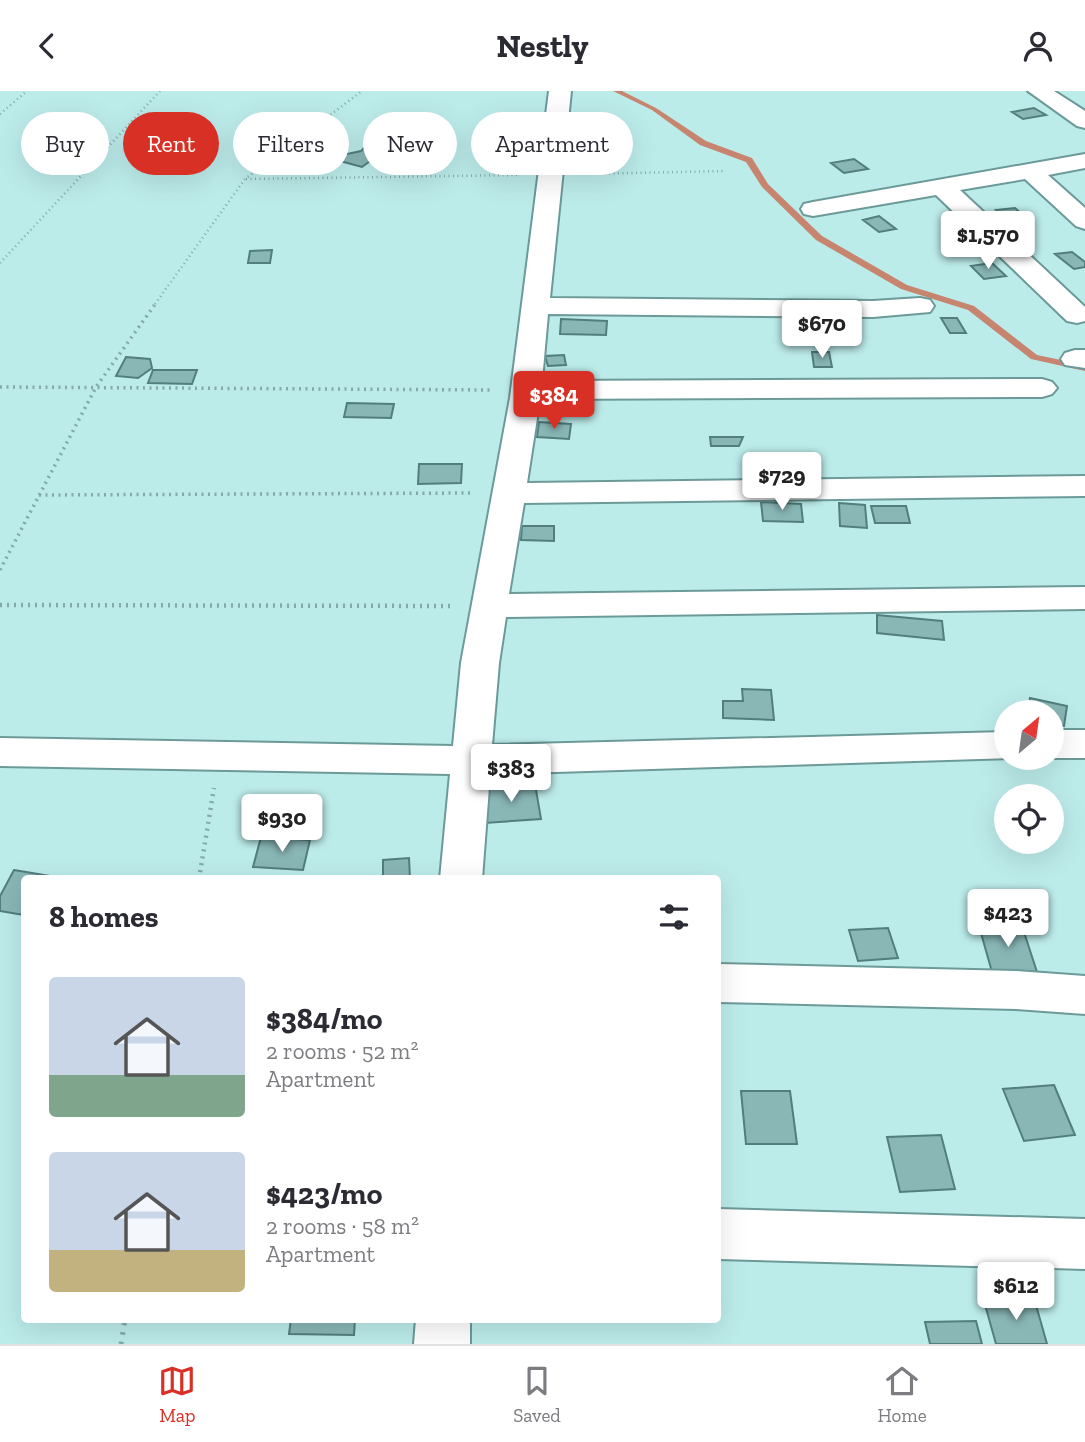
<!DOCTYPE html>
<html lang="en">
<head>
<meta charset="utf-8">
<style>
	:root { --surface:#fff; --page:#f2f2f3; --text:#2b2b33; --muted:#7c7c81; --line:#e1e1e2; --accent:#d93025 }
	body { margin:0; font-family:"Zilla Slab",serif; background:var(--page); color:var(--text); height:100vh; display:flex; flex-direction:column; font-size:26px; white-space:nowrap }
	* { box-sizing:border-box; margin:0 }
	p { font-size:23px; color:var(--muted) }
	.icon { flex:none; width:38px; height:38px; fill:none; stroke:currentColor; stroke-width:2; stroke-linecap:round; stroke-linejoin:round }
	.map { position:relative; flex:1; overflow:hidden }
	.sheet { position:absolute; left:21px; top:784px; width:700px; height:448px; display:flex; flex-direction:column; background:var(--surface); border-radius:7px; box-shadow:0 7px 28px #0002 }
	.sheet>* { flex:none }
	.banner { position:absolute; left:21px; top:21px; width:700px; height:63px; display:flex; gap:14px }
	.needle { width:46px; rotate:29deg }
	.controls { position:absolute; left:994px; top:609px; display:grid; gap:14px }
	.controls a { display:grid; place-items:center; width:70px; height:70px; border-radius:50%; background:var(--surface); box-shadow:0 7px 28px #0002; font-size:35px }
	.price { position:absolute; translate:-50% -60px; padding:0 16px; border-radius:7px; background:#fff; color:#222; font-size:23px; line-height:46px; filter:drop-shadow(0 2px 4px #0008) }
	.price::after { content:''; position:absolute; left:50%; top:42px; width:21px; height:16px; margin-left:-10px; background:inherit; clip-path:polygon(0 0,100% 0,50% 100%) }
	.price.on { background:var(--accent); color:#fff }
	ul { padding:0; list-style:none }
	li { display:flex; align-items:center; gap:21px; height:175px; padding:0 28px }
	li span { display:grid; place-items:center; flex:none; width:196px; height:140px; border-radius:7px; color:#555 }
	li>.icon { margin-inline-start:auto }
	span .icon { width:84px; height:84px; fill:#fffc; stroke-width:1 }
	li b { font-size:30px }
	h2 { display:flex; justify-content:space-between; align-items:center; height:84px; padding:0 28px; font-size:30px }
	.tag { padding:0 24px; border-radius:32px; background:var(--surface); box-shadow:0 7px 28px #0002; font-size:24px; line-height:63px }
	.tag.on { background:var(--accent); color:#fff }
	header { display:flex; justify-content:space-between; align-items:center; height:91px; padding:0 28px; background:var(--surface); font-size:32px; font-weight:700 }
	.tab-bar { display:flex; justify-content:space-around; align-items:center; height:98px; border-top:2px solid var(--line); background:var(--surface); font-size:19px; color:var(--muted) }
	.tab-bar a { display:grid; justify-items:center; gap:4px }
	.tab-bar .on { color:var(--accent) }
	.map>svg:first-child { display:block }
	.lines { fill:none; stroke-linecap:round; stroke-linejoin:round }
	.stream { fill:#c7846f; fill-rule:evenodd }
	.building { fill:#89b7b6; stroke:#527e7e; stroke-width:2 }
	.minor-casing { stroke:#6c9a99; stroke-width:4 }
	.path-far3 { stroke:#83a9a8; stroke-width:2.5; stroke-dasharray:1 3.5; stroke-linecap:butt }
	.path-far2 { stroke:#83a9a8; stroke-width:3.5; stroke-dasharray:2 4.5; stroke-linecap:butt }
	.path-far1 { stroke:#83a9a8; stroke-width:4.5; stroke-dasharray:2 5; stroke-linecap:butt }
	.path { stroke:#83a9a8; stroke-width:5; stroke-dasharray:2.5 7; stroke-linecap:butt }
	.minor { fill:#fff; fill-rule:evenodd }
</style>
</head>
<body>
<header><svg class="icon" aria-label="back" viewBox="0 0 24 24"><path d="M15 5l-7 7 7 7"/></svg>Nestly<svg class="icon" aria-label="person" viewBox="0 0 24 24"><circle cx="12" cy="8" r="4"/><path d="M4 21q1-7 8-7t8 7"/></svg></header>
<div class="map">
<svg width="1085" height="1253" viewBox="0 0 1085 1253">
	<rect width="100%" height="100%" fill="#bcecea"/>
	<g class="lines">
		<path class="stream" d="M613,0H622L656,17L706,50L752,67L768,93L822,145L907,194L974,215L1037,264L1085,274V280L1031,268L968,219L901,198L816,149L762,96L746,71L700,54L652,19Z"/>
	</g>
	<path class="building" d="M1034,17L1046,24L1023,28L1012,21Z
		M365,56H372L369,63L370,70L362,76L340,70L342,64L361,60Z
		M854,68L868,78L844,82L831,72Z
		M1015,117L1025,126L1007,128L996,119Z
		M879,125L896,138L879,141L863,129Z
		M272,159L270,172H248L250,160Z
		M1072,161L1085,171V176L1074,178L1055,163Z
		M992,172L1006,185L984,188L971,175Z
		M941,227H957L966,242H950Z
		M561,228L607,230L606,244L560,243Z
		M812,261H829L832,276H814Z
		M564,264L566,274L548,275L545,265Z
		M126,266L150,268L152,277L138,287L116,285Z
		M153,279H197L192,293L148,292Z
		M347,312L394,313L391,327L344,326Z
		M539,331L571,333L569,348L537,346Z
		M710,346H743L739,355H711Z
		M419,373H462L461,392L418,393Z
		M761,411L801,413L803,431L763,430Z
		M839,412L865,414L867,437L840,435Z
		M871,415H906L910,432H875Z
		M522,435H554V450L521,449Z
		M877,524L942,530L944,549L877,542Z
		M742,598L771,599L774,629L723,627V610H743Z
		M1030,607L1067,615L1064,635L1052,633V621H1028Z
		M535,693L541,728L485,732L482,698Z
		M261,746L310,749L303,779L253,776Z
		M409,767L410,788H383V769Z
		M14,779L50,785L48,788H24V824L0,820V805Z
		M979,835H1022L1037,881H992Z
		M888,837L898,867L858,870L849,839Z
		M1054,994L1075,1044L1024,1050L1003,998Z
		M741,1000H790L797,1053H746Z
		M941,1044L955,1098L900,1101L887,1046Z
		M1034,1207L1047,1253H996L984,1210Z
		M291,1228H355L354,1244L289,1243Z
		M976,1230L982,1253H930L925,1231Z"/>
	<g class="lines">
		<g class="minor-casing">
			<path id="minor" d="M549,0H571L550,207L873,210L920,207L930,209L934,215L930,221L873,226L548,223L542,290L1042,288L1052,291L1057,297L1052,303L1042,306L540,308L527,392L1085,385V405L524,412L509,503L1085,496V518L506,526L499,572L492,654L1006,641V667H1013L490,683L482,788H440L450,683L0,675V647L453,655L461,572L510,307Z
				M1028,0H1054L1085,20V37L1077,35Z
				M1085,63V77L1048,84L1085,117V138L1076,135L1025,88L960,99L1085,216V230L1077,232L1067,230L936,104L813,125L804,123L801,118L804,113L813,111Z
				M1075,259H1085V277L1065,274L1061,268L1065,262Z
				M1052,639H1085V667H1052Z
				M718,873L1016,880L1085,885V923L1016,918L718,911Z
				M718,1118L1085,1128V1178L718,1168Z
				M416,1228H470V1253H414Z"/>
		</g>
		<path class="path-far3" d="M0,23L27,0
			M582,83L726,80
			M246,88L520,84
			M0,172L160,0
			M155,213L245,88L362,0"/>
		<path class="path-far2" d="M0,296L493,299
			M39,404L473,402
			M0,479L96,296L156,212"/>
		<path class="path-far1" d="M0,514L454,515
			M199,788L214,697"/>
		<path class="path" d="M121,1253L125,1228"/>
		<use href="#minor" class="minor"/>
	</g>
</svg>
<div class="controls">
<a><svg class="needle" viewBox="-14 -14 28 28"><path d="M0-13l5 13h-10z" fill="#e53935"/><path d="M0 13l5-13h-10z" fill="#7c7c81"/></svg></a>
<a><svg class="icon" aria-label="locate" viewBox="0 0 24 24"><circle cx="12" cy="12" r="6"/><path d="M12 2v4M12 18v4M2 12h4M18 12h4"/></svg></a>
</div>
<b class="price" style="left:988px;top:180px">$1,570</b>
<b class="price" style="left:822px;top:269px">$670</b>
<b class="price on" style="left:554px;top:340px">$384</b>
<b class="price" style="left:782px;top:421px">$729</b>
<b class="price" style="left:511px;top:713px">$383</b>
<b class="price" style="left:282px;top:763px">$930</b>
<b class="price" style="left:1008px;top:858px">$423</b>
<b class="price" style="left:1016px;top:1231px">$612</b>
<div class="banner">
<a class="tag">Buy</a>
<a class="tag on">Rent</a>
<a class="tag">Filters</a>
<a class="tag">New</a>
<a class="tag">Apartment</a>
</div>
<section class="sheet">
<h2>8 homes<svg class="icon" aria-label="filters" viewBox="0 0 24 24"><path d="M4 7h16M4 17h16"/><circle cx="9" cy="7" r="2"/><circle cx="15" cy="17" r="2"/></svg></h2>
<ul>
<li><span style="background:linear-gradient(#c9d6e8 70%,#7fa58c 0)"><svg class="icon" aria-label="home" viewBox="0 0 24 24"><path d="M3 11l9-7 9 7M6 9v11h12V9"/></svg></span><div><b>$384/mo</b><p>2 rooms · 52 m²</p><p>Apartment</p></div></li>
<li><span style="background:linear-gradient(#c9d6e8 70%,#c2b280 0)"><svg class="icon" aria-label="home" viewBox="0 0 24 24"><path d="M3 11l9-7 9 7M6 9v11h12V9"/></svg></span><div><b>$423/mo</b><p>2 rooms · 58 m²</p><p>Apartment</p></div></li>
</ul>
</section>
</div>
<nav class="tab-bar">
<a class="on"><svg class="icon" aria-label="map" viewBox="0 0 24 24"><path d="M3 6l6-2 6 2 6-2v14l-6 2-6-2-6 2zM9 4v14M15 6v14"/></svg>Map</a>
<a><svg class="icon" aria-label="saved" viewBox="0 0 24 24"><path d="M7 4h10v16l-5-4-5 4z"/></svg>Saved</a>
<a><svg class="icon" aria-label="home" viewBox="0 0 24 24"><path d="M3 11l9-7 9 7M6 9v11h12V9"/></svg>Home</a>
</nav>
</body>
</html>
